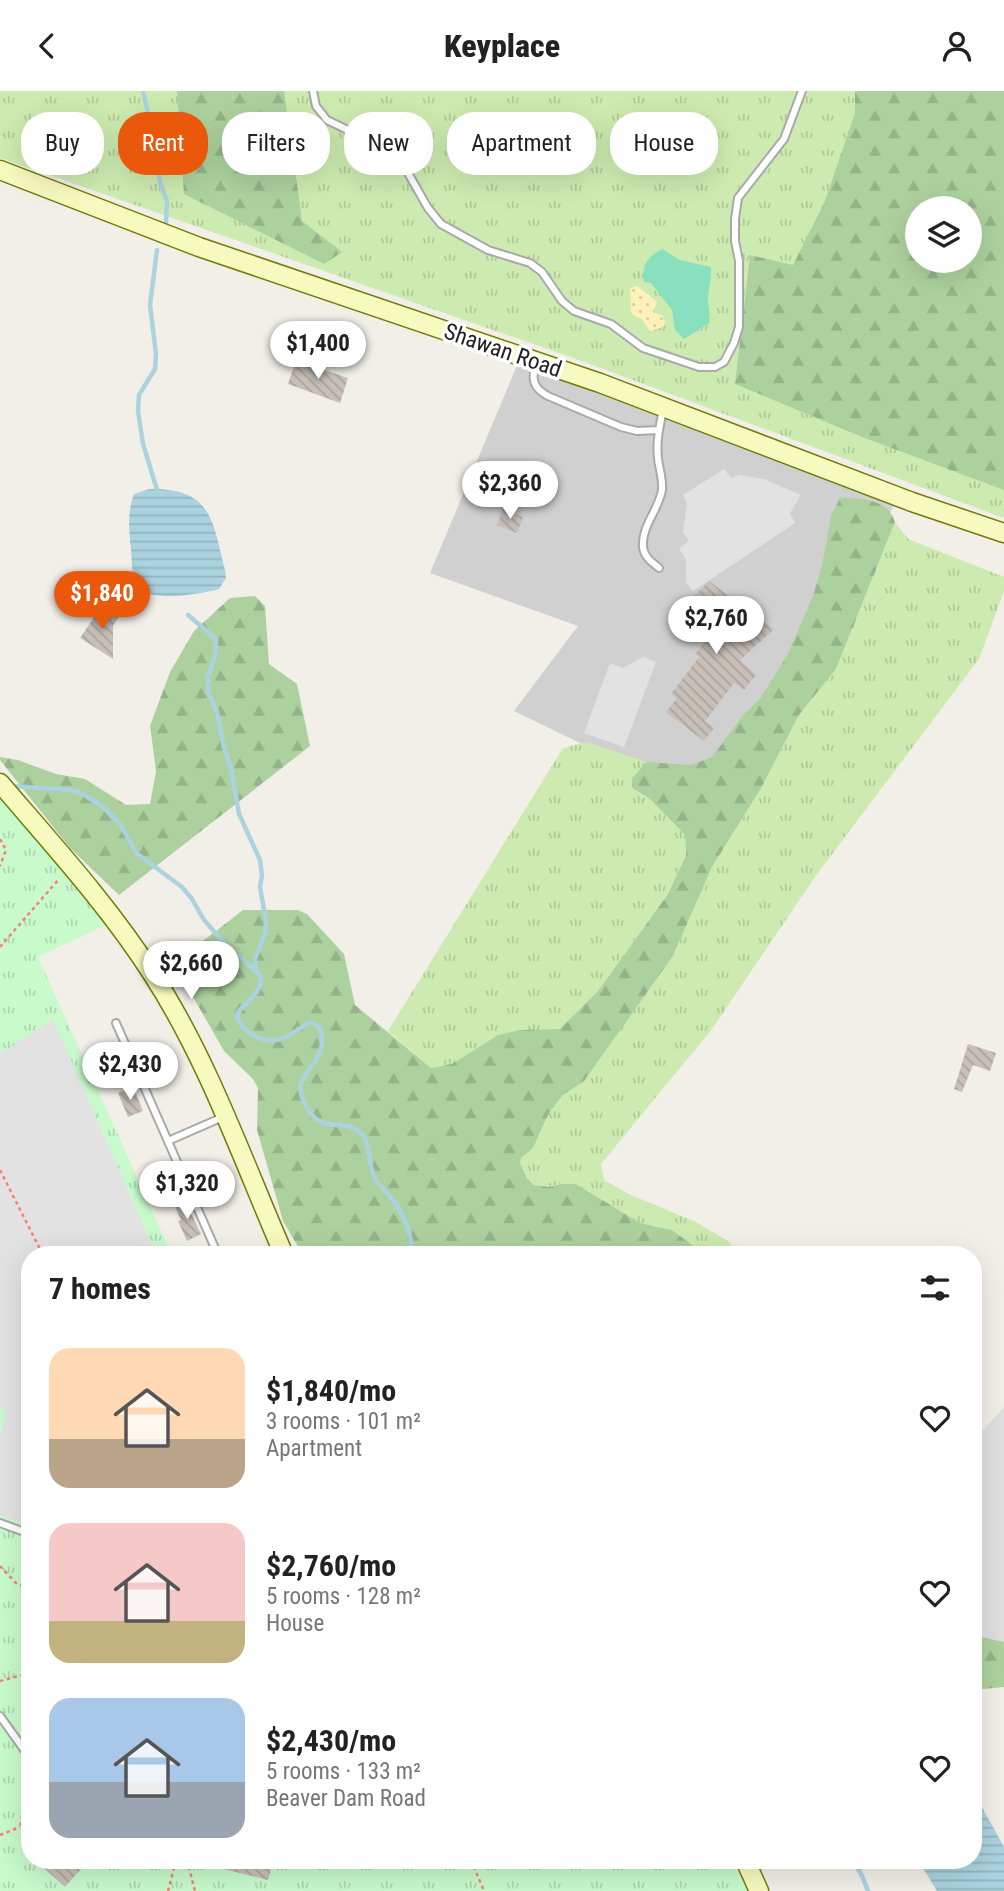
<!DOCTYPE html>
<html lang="en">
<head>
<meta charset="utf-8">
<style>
	:root { --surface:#fff; --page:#f2f2f2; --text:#222; --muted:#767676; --accent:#ea580c }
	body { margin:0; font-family:"Roboto Condensed",sans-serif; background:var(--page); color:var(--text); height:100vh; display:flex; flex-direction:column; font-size:26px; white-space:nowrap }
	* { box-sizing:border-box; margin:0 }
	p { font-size:23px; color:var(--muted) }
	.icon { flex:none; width:38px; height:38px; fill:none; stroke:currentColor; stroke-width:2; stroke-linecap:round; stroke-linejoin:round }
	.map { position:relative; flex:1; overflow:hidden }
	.sheet { position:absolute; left:21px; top:1155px; width:961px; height:623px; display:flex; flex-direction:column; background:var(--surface); border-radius:28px; box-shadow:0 7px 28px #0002 }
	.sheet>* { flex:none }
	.top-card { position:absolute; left:21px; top:21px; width:962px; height:63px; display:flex; gap:14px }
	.buttons { position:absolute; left:905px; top:105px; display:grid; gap:14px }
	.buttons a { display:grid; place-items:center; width:77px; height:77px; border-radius:50%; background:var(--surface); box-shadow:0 7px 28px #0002; font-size:35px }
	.price { position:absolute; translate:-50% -60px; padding:0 16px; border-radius:24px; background:#fff; color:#222; font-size:23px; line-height:46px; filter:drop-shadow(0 2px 4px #0008) }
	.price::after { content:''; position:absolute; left:50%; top:42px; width:21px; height:16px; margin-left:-10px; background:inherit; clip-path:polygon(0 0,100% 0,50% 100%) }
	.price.on { background:var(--accent); color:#fff }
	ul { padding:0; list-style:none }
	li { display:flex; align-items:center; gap:21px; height:175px; padding:0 28px }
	li span { display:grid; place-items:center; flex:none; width:196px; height:140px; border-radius:21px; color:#555 }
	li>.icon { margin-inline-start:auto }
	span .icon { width:84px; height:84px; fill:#fffc; stroke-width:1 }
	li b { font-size:30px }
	h2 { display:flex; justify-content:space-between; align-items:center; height:84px; padding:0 28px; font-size:30px }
	.tag { padding:0 24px; border-radius:28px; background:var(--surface); box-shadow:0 7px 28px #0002; font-size:24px; line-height:63px }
	.tag.on { background:var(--accent); color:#fff }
	header { display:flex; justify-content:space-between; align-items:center; height:91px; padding:0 28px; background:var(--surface); font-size:32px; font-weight:800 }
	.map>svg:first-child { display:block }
	.residential { fill:#e0dfdf }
	.religious { fill:#d0d0d0 }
	.grass { fill:url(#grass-tufts); fill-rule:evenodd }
	.forest { fill:url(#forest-firs); fill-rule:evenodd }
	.sand { fill:url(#sand-dots) }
	.park { fill:url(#park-tufts) }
	.pitch { fill:#88e0be }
	.parking { fill:#e2e2e2 }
	.water { fill:url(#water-rules) }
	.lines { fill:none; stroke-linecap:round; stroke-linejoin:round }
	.stream { stroke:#aad3df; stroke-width:4.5 }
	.building { fill:url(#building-back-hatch) }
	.lane-casing { stroke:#a9a9a9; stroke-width:10 }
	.secondary-casing { stroke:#707d05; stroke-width:21 }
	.path { stroke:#fa8072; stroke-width:2.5; stroke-dasharray:3.5 3.5; stroke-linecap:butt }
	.lane { stroke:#fff; stroke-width:6 }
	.secondary { stroke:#f7fabf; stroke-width:18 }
	.labels { text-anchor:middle; stroke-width:7; stroke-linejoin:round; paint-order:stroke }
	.street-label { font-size:23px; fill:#222; stroke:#fff }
</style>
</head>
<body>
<header><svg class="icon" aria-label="back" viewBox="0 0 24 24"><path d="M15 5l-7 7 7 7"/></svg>Keyplace<svg class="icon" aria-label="person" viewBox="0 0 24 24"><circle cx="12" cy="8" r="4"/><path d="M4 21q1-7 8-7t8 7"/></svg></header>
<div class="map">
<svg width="1004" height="1800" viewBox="0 0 1004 1800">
	<defs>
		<pattern id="grass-tufts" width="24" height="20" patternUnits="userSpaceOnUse" patternTransform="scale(1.75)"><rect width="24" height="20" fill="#cdebb0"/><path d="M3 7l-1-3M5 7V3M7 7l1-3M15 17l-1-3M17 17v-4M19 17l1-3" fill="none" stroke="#b0c997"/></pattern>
		<pattern id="forest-firs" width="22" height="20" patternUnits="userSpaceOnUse" patternTransform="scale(1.75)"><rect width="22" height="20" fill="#add19e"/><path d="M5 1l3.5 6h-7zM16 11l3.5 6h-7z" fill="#95b388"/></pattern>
		<pattern id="sand-dots" width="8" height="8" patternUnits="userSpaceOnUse" patternTransform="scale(1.75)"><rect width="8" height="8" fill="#fff1ba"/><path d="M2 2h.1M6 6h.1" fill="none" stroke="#dacea0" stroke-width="1.8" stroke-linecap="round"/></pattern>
		<pattern id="park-tufts" width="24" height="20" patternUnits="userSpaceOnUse" patternTransform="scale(1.75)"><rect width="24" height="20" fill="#c8facc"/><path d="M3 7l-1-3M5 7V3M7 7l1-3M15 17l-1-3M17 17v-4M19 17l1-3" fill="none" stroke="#acd6af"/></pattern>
		<pattern id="water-rules" width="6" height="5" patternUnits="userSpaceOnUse" patternTransform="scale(1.75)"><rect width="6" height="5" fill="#aad3df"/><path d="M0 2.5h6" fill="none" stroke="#92b5bf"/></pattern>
		<pattern id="building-back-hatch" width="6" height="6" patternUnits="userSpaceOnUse" patternTransform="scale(1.75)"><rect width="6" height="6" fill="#c7bfb8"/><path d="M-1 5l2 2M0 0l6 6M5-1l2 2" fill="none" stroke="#aba49e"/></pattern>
	</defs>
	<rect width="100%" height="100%" fill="#f2efe9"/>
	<path class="residential" d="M1004,1316V1551L973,1544V1351Z"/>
	<path class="religious" d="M518,272L894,414L739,729L514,620L578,535L430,482Z"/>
	<path class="grass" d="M0,0H1004V427L579,269L0,67ZM917,117H970V170H917Z
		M895,431L908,448L1004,486V500L979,568L817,783L712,938L601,1073L604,1089L631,1104L696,1131L728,1150L739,1164H706L672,1139L640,1132L576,1093H560L550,1096L534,1094L527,1087L520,1072L521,1067L533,1057L549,1022L563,1004L584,989L673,865L712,776L760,699L799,624L836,578Z
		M587,651L647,671L632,687V697L649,707L685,744L686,764L668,803L598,900L560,939H519L498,944L452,974L431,977L388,940L563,657Z"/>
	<path class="forest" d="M177,0H284L302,130L342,161L324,173L184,103Z
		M855,0H1004V399L862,346L735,293L750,164L793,174L825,110L855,22ZM917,117H970V170H917Z
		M840,407C861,407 888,408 895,431L836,578L799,624L760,699L712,776L673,865L584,990L563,1004L549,1022L533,1057L521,1067L520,1072L527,1087L534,1094L550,1096L560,1093H576L640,1132L672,1139L706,1164H303L283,1130L257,1039L258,997L253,988L224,960L189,899L203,850L243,819H297L307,823L344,863L355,914L431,977L452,973L498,944L519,939L560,938L598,900L668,803L686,764L685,744L649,707L632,697V687L647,671L691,674L712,666L744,623L760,608L788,563L813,505L822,475L831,425Z
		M255,505L265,515L269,573L297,593L310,655L119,804L70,757L0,669V666L18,669L56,683L85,688L126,714L150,713L156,680L150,635L170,581L194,540L230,507Z
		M973,1544L1004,1551V1596L973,1599Z"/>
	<path class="sand" d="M485,42L494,50L495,59L488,65L485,75L477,76L471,70C470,58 473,46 485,42Z
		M637,195L655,209L657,213L652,221L663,225L665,232L663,236L650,240L642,228L633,224L631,219L630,197Z"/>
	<path class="park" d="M0,707L64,780L106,834L38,866L172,1164H30V1769H735L749,1800H0Z"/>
	<path class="pitch" d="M662,158L680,169L711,176C712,187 708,197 708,208C708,217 711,223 709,232L684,248L675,239L672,219L651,192L644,191C642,173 647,167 662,158Z"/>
	<path class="parking" d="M724,378L731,387L740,384L764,388L801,404L790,422L795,432L693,500L686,491V469L679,457L689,450L683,441L687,413L683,404Z
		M643,566L656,571L624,656L584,642L610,572L623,577Z
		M53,928L156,1164H30V1435L0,1424V1345L6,1324L0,1315V963Z"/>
	<path class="water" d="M149,398C212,397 212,428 225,479L226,487L219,498C201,503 150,512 138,496C131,486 132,469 131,458C129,439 127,421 134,403Z
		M973,1700L1004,1756V1800H937L918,1769H973Z"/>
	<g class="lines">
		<path class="stream" d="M143,0L152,40L160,91L167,110L166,131
			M157,159L150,214L156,263L155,278L139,304L138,320L143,353L158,402
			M188,524L216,548L215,564L208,586V601L217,621L224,657L231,677L239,723L260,769L262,785L260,796L266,830L265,842L255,868L256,879
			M11,695L71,699L83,703L103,716L121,734L136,762L182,796L192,808L204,829L226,854L261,885C262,903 246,910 237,923C240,942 263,953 281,948C292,945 300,935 311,931L320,937C332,978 285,978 306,1015C322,1044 337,1027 357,1039C371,1047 368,1069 373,1083C376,1092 383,1097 389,1104C403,1121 412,1142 412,1164
			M847,1769C860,1774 863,1788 868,1800"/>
	</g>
	<path class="building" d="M296,269L348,287L340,312L288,293Z
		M524,377L540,383L534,398L518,392Z
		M503,418L523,426L517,442L497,434Z
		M709,490L774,538L740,569L756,584L744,599L734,592L705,630L714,637L704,650L666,621L677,607L671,603L699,566L695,563L708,547L679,521Z
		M103,513L119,525L113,535V568L80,547Z
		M968,953L996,962L990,980L973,974L962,1001L954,998Z
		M133,996L143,1020L128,1026L118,1002Z
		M184,1108L201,1143L187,1150L178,1130L181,1129L174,1113Z
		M35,1769H76L83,1776L65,1796Z
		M206,1769H274L268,1789L206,1774Z"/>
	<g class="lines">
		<g class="lane-casing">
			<path id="lane" d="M313,0L316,15L327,29L391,60L404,75L428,117L441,133L488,159L530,172L542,181L562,210L574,220L611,233L643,257L699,276H715L724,271L734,252L739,236V170L735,150V128L738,107L784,48L802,0
				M536,272C531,288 533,297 548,305L621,336L637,340L659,339
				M659,477C652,471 644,466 643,456C641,436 659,418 662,399C663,387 659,378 658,367C656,350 660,334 663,318
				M116,932L218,1164
				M168,1050L223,1026
				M0,1432L30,1443
				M0,1625L30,1667"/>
		</g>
		<g class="secondary-casing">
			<path id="secondary" d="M0,79L199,156L600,292L912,411L1004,442
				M0,692C53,754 109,815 153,884C209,971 243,1070 284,1164
				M745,1769L759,1800"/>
		</g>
		<path class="path" d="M0,748L6,759L0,775
			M0,856L59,788
			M0,1079L43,1164
			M0,1475L17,1493L30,1497
			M0,1590L30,1582
			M30,1683L20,1736L30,1747
			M0,1744L20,1736
			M187,1769L195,1800
			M471,1769L484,1800
			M168,1800L176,1769"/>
		<use href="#lane" class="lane"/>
		<use href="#secondary" class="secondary"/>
	</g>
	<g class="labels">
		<g class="street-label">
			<text transform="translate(503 259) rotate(19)" y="8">Shawan Road</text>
		</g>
	</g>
</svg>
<div class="buttons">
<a><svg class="icon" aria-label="layers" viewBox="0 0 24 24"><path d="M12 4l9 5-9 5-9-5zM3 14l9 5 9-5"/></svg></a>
</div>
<b class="price" style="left:318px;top:290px">$1,400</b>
<b class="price" style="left:510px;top:430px">$2,360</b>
<b class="price on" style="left:102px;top:540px">$1,840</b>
<b class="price" style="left:716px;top:565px">$2,760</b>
<b class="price" style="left:191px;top:910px">$2,660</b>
<b class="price" style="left:130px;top:1011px">$2,430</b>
<b class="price" style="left:187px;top:1130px">$1,320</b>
<div class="top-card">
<a class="tag">Buy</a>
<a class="tag on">Rent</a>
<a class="tag">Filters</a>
<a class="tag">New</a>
<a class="tag">Apartment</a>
<a class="tag">House</a>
</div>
<section class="sheet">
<h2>7 homes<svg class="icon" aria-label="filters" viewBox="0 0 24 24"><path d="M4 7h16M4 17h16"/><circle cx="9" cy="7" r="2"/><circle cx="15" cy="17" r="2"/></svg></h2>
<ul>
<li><span style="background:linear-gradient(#ffd9b3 65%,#b9a48a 0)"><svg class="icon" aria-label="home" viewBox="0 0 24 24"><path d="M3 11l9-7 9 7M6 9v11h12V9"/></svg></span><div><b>$1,840/mo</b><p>3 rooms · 101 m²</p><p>Apartment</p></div><svg class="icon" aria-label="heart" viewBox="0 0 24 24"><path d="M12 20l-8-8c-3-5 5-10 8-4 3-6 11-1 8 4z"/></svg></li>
<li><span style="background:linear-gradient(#f6c9c9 70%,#c2b280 0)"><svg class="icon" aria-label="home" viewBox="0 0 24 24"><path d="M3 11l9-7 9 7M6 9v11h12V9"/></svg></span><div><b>$2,760/mo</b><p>5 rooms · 128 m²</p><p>House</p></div><svg class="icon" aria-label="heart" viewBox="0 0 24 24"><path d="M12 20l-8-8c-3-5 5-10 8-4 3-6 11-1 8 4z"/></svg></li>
<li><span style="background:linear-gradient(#a9c7e8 60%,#9aa5b1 0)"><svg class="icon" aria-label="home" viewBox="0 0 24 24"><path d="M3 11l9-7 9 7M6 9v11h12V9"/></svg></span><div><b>$2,430/mo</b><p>5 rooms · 133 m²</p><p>Beaver Dam Road</p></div><svg class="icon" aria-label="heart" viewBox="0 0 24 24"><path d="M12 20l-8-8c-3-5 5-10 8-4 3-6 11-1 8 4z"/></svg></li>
</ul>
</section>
</div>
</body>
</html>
